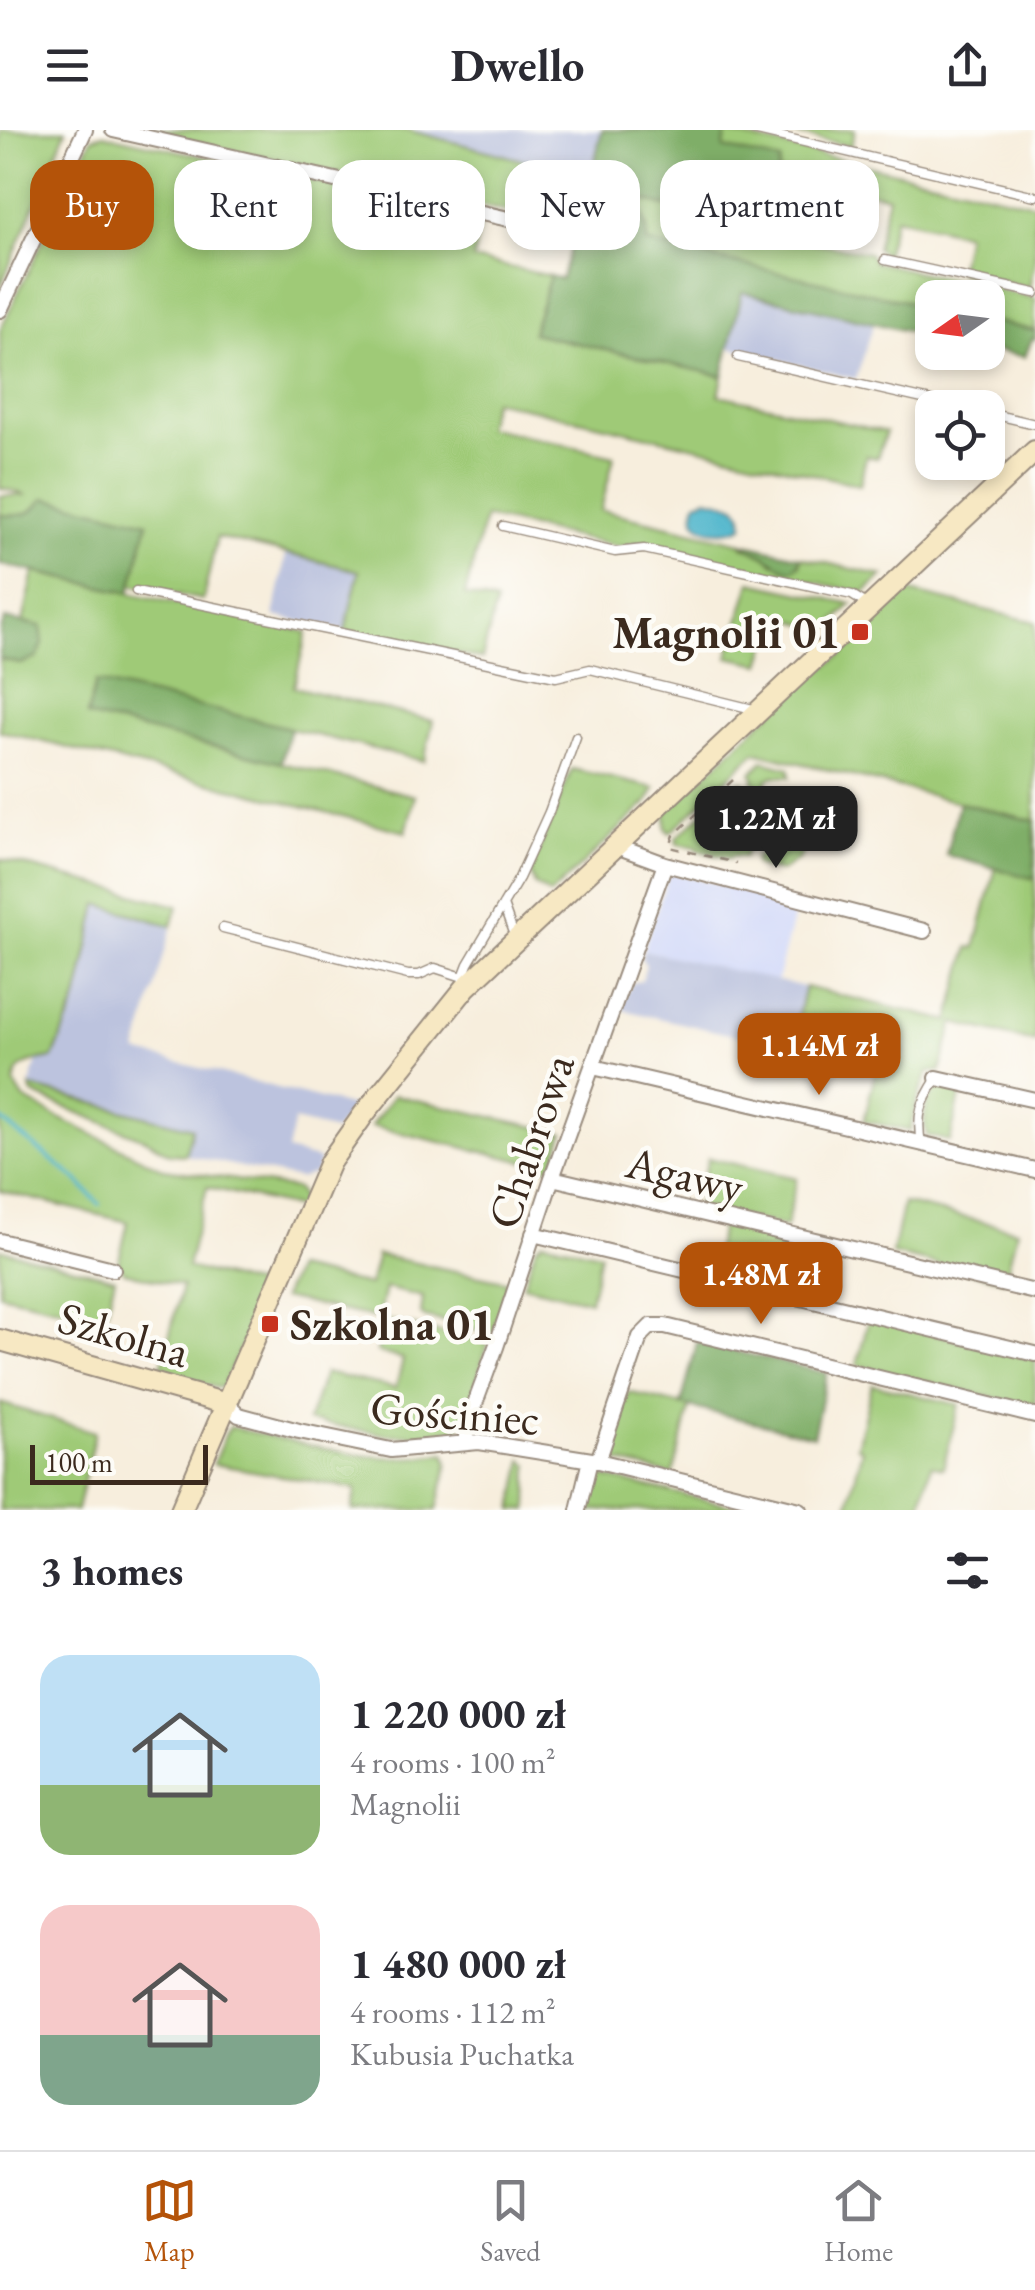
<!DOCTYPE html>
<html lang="en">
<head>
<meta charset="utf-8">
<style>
	:root { --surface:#fff; --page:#f2f2f3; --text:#2b2b33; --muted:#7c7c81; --line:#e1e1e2; --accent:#b45309 }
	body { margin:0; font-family:"EB Garamond",serif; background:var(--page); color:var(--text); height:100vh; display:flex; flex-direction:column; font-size:38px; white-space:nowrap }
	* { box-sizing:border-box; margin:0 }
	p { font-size:32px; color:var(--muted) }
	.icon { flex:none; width:55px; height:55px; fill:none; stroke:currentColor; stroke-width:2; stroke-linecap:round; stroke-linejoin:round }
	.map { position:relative; height:1380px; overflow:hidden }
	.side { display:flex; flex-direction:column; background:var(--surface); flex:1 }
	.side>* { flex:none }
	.banner { position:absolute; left:30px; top:30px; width:975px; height:90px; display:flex; gap:20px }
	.needle { width:65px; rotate:256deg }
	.controls { position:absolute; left:915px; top:150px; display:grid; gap:20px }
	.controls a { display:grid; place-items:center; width:90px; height:90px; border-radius:20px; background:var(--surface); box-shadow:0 5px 15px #0003; font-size:50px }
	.scale { position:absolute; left:30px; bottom:25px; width:178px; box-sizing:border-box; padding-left:10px; border:5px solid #3b2a1e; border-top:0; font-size:28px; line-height:35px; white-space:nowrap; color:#3b2a1e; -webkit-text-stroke:8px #fdfcf7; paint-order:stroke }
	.price { position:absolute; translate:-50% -85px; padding:0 22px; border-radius:20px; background:var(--accent); color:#fff; font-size:32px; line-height:65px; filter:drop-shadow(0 2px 5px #0008) }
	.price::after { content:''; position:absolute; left:50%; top:60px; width:30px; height:22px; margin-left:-15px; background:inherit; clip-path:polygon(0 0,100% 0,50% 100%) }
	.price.on { background:#222; color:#fff }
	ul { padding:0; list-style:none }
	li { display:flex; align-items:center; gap:30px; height:250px; padding:0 40px }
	li span { display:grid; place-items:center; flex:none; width:280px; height:200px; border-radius:30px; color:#555 }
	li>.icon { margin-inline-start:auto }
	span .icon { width:120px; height:120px; fill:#fffc; stroke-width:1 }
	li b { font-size:42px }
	h2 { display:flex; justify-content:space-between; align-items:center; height:120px; padding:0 40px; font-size:42px }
	.pill { padding:0 35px; border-radius:30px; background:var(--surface); box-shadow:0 5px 15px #0003; font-size:35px; line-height:90px }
	.pill.on { background:var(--accent); color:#fff }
	header { display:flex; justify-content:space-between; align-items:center; height:130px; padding:0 40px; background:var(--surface); font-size:45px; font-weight:700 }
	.tabs { display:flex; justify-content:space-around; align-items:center; height:140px; border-top:2px solid var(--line); background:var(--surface); font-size:28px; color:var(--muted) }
	.tabs a { display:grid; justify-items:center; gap:5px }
	.tabs .on { color:var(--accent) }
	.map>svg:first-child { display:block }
	.built { fill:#d2d9f9 }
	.industrial { fill:#bcc3de }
	.green { fill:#9fca77; stroke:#6d7a4a; stroke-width:2.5 }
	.forest { fill:#7fae68; stroke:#5d6c43; stroke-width:2.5 }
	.water { fill:#4bb4ca; stroke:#436f74; stroke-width:2.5 }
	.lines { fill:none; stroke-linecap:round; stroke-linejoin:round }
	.stream { stroke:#4bb4ca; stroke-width:4 }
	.lane-casing { stroke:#998c7e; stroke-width:11 }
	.street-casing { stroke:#998c7e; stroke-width:18 }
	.secondary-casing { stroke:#998c7e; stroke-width:24 }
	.path { stroke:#998c7e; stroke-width:2.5; stroke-dasharray:8 8; stroke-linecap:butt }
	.lane { stroke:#fff; stroke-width:8 }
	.street { stroke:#fff; stroke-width:14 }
	.secondary { stroke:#f7e8c3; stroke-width:20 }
	.poi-dot { fill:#c8321e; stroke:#fdfcf7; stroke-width:4 }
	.labels { text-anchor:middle; stroke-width:9; stroke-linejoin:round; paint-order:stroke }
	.poi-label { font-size:45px; font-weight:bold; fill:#3b2a1e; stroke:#fdfcf7; text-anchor:end }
	.street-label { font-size:45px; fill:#3b2a1e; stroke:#fdfcf7 }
</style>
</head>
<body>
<header><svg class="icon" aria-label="menu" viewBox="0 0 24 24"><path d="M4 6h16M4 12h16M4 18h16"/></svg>Dwello<svg class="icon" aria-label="share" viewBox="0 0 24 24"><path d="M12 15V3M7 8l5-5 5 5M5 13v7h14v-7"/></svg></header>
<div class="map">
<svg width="1035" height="1380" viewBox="0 0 1035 1380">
	<rect width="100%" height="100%" fill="#fdfcf7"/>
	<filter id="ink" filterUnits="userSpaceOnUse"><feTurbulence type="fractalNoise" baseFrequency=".01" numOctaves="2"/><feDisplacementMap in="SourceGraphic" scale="20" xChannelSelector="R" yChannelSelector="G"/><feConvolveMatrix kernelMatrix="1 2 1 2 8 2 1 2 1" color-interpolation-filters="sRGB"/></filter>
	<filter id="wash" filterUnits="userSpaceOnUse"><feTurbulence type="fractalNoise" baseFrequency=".0048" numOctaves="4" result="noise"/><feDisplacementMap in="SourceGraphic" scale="40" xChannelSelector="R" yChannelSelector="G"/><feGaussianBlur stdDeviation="2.25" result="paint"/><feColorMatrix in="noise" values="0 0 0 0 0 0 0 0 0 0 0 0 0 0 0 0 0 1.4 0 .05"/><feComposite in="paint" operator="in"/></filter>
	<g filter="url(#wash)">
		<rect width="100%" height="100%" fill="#f7eedd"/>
		<path class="built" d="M674,743L797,773L777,851L643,820L668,747Z"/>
		<path class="industrial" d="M407,0H602L591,48Z
			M741,162L874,193L856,249L728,217Z
			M286,423L360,441L345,501L274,486Z
			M98,774L172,796L137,922L357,978L351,989L342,991L335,1001L294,991L287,1021L320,1030L316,1043L299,1049L185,1025L191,998L30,956L37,931L53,927L77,870Z
			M643,820L805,857L790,918L619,879L632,853L642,850L646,835L641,828Z"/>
		<path class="green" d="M0,0H66L0,158Z
			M141,0H407L591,48L576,97Z
			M793,0H855L851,16L792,4Z
			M726,3L1035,74V132L1029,158L958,142L966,104L895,87L885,125L876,118L888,66L778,41L780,32L723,18Z
			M103,4L482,88L473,129L550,146L532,203L723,246L719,265L886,302L877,328L866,326L860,355L493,270L486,297L614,326L601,380L742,413L743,416L764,425L775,434L800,435L801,427L883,446L864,463L638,413L620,417L485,387L465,465L496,473L482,529L345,501L359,441L217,407L203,470L132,454L147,393L35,380L19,386L0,385V366L27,365L0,358V200L92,8Z
			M635,68L765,103L869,123L874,132L1035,168V201L988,190V168H932V177L646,113L647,99Z
			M34,442L307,502L294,557L433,591L424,631L96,552L87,585L415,666L406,702L0,601V529L21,534L41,496L23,492Z
			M751,452L852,474L824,502L777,484L761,534L728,527Z
			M903,460L1035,492V691L755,622L670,703L666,699V682L804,552L842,525Z
			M763,631L789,638L790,647L774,646L767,650L766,655L759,656L753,651L755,648L751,643Z
			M572,639L655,658L647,673L550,765L535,755L530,742Z
			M742,652C753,659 759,668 756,681L759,683L750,719L747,718L744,727L733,726L729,728L697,720V717L677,714L676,708L730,658Z
			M776,673L806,680L807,676L813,681L800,728L780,742L755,735L754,728H758L771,676Z
			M0,729L178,776L172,796L98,774L77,870L53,928C35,931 17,931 14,953L24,969L57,987L164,1039L297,1059C302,1066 302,1070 299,1078L207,1057L187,1137L268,1158L223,1256L217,1258L160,1242L182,1156L124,1142L118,1134L128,1092L0,1061Z
			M996,737L1035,749V912L954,893L940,942L929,941L918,968L910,1001L864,991L878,930L892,928L877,917L856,910L835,918L833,928L790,918L805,857L949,891L969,817L975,818Z
			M945,954L962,958L950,1011L927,1006C921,986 925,964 945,954Z
			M30,957L192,998L185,1025L170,1024L147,1010L42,968L33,964Z
			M394,965L564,1003L552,1038L371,996Z
			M708,1028L797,1048L786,1097L697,1077Z
			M903,1073L1017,1100L1005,1150L892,1124Z
			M722,1094L823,1117L812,1165L710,1140Z
			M543,1111L600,1124L590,1171L523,1155L536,1117Z
			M0,1119L115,1148L105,1188L0,1164Z
			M377,1125L509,1152L492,1203L425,1187L421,1184L423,1167L385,1158L378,1188L282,1168L295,1139L369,1155Z
			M869,1188L1035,1228V1278L857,1235Z
			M384,1190L488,1213L470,1274L456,1305H388L308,1291L324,1243L396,1258L403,1229L377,1222Z
			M872,1254L959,1275L943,1338L931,1335L920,1380L848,1378L862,1319L857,1317Z
			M628,1262L690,1277L673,1345L606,1329Z
			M0,1273L95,1302L77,1380H0Z
			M230,1297C294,1311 381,1339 445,1323L448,1332L437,1380H352L356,1359L213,1334L226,1303Z
			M523,1330L529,1335L528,1380H513Z
			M595,1345L753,1380H583L588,1356Z"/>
		<path class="forest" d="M602,0H717L726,3L724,18L780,31L765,103L636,68L647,99V113L932,177V207L742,162L723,246L532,203L550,146L561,149L591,48Z
			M988,190L1035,201V209H1032L1025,227L988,219Z
			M45,368L148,392L130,463L0,434V385C23,386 30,386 45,368Z
			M742,413L801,427C795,453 776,432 763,425C754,420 748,420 742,413Z
			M5,489L41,496L43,514L37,528L21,534L0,529V502Z
			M96,552L290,598L281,633L87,586Z
			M959,673L1035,691V749L946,725Z
			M847,909L877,917L896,914L903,916L904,923L901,926L878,930L876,938L833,928L838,912Z
			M697,1212L827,1243L813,1306L681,1275Z"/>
		<path class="water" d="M707,368C725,372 747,373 743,396C731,403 702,405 695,389C693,384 696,377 697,372Z"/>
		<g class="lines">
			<path class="stream" d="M0,989L76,1049L99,1074"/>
		</g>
	</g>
	<g filter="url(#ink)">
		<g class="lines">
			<g class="lane-casing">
				<path id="lane" d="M753,0L1035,66
					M885,130L1035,163
					M738,227L962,278
					M988,283L1035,294
					M503,396L615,422L644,419L852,465L868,475
					M136,461L556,547L590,539L757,580
					M503,775L515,808
					M223,798L408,845H419L435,838L463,847
					M464,851L463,847L468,834L519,748L549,682L576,607
					M921,1014C916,984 921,973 937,948"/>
			</g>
			<g class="street-casing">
				<path id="street" d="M113,0L553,99
					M0,180L85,0
					M616,716L665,734L924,801
					M593,937L1035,1040
					M937,948L1035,970
					M552,1048L1035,1162
					M533,1104L1035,1224
					M0,1111L113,1139
					M227,1274L239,1285L299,1301L391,1320L479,1312L598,1331L800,1380
					M465,1313L469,1290L496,1217L552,1048L665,734
					M598,1331L640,1207L651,1196H665L1035,1286
					M578,1380L590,1330"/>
			</g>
			<g class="secondary-casing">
				<path id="secondary" d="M0,1210L227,1274
					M181,1380L330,1032L364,984L466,857L1035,321"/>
			</g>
			<path class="path" d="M733,650L674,705L670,717L736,733"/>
			<use href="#lane" class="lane"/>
			<use href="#street" class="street"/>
			<use href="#secondary" class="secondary"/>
		</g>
	</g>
	<g class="poi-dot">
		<rect x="850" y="492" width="20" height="20" rx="5"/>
		<rect x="260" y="1184" width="20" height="20" rx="5"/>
	</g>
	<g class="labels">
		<g class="poi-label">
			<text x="840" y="518">Magnolii 01</text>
			<text x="290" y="1210" text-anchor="start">Szkolna 01</text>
		</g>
		<g class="street-label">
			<text transform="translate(530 1011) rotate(-71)" y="16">Chabrowa</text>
			<text transform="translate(685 1044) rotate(13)" y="16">Agawy</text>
			<text transform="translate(124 1204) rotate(16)" y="16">Szkolna</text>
			<text transform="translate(455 1283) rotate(4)" y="16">Gościniec</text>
		</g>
	</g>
</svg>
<div class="controls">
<a><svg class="needle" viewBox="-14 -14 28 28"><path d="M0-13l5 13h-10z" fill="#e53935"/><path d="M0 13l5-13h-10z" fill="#7c7c81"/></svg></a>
<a><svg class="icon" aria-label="locate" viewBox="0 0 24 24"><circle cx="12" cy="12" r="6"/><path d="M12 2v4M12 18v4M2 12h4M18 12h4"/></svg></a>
</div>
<div class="scale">100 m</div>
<b class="price on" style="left:776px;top:741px">1.22M zł</b>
<b class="price" style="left:819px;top:968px">1.14M zł</b>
<b class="price" style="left:761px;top:1197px">1.48M zł</b>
<div class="banner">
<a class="pill on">Buy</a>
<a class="pill">Rent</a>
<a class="pill">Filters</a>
<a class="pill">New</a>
<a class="pill">Apartment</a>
</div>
</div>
<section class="side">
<h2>3 homes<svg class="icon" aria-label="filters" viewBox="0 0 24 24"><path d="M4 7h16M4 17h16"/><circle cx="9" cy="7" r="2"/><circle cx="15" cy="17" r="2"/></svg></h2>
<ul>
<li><span style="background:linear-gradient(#bfe0f5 65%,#8fb573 0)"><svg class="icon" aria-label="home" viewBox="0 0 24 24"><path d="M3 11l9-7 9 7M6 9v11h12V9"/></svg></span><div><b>1 220 000 zł</b><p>4 rooms · 100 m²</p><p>Magnolii</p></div></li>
<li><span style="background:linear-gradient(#f6c9c9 65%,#7fa58c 0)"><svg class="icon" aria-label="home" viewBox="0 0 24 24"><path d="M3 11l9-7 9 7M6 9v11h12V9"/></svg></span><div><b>1 480 000 zł</b><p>4 rooms · 112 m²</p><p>Kubusia Puchatka</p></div></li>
</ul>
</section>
<nav class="tabs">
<a class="on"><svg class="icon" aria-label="map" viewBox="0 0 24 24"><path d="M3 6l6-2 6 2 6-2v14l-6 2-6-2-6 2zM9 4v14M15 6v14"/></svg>Map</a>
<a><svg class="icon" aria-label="saved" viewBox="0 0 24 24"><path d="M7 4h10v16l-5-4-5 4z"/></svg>Saved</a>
<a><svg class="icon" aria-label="home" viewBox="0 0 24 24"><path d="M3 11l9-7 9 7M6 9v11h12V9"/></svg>Home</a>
</nav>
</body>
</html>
